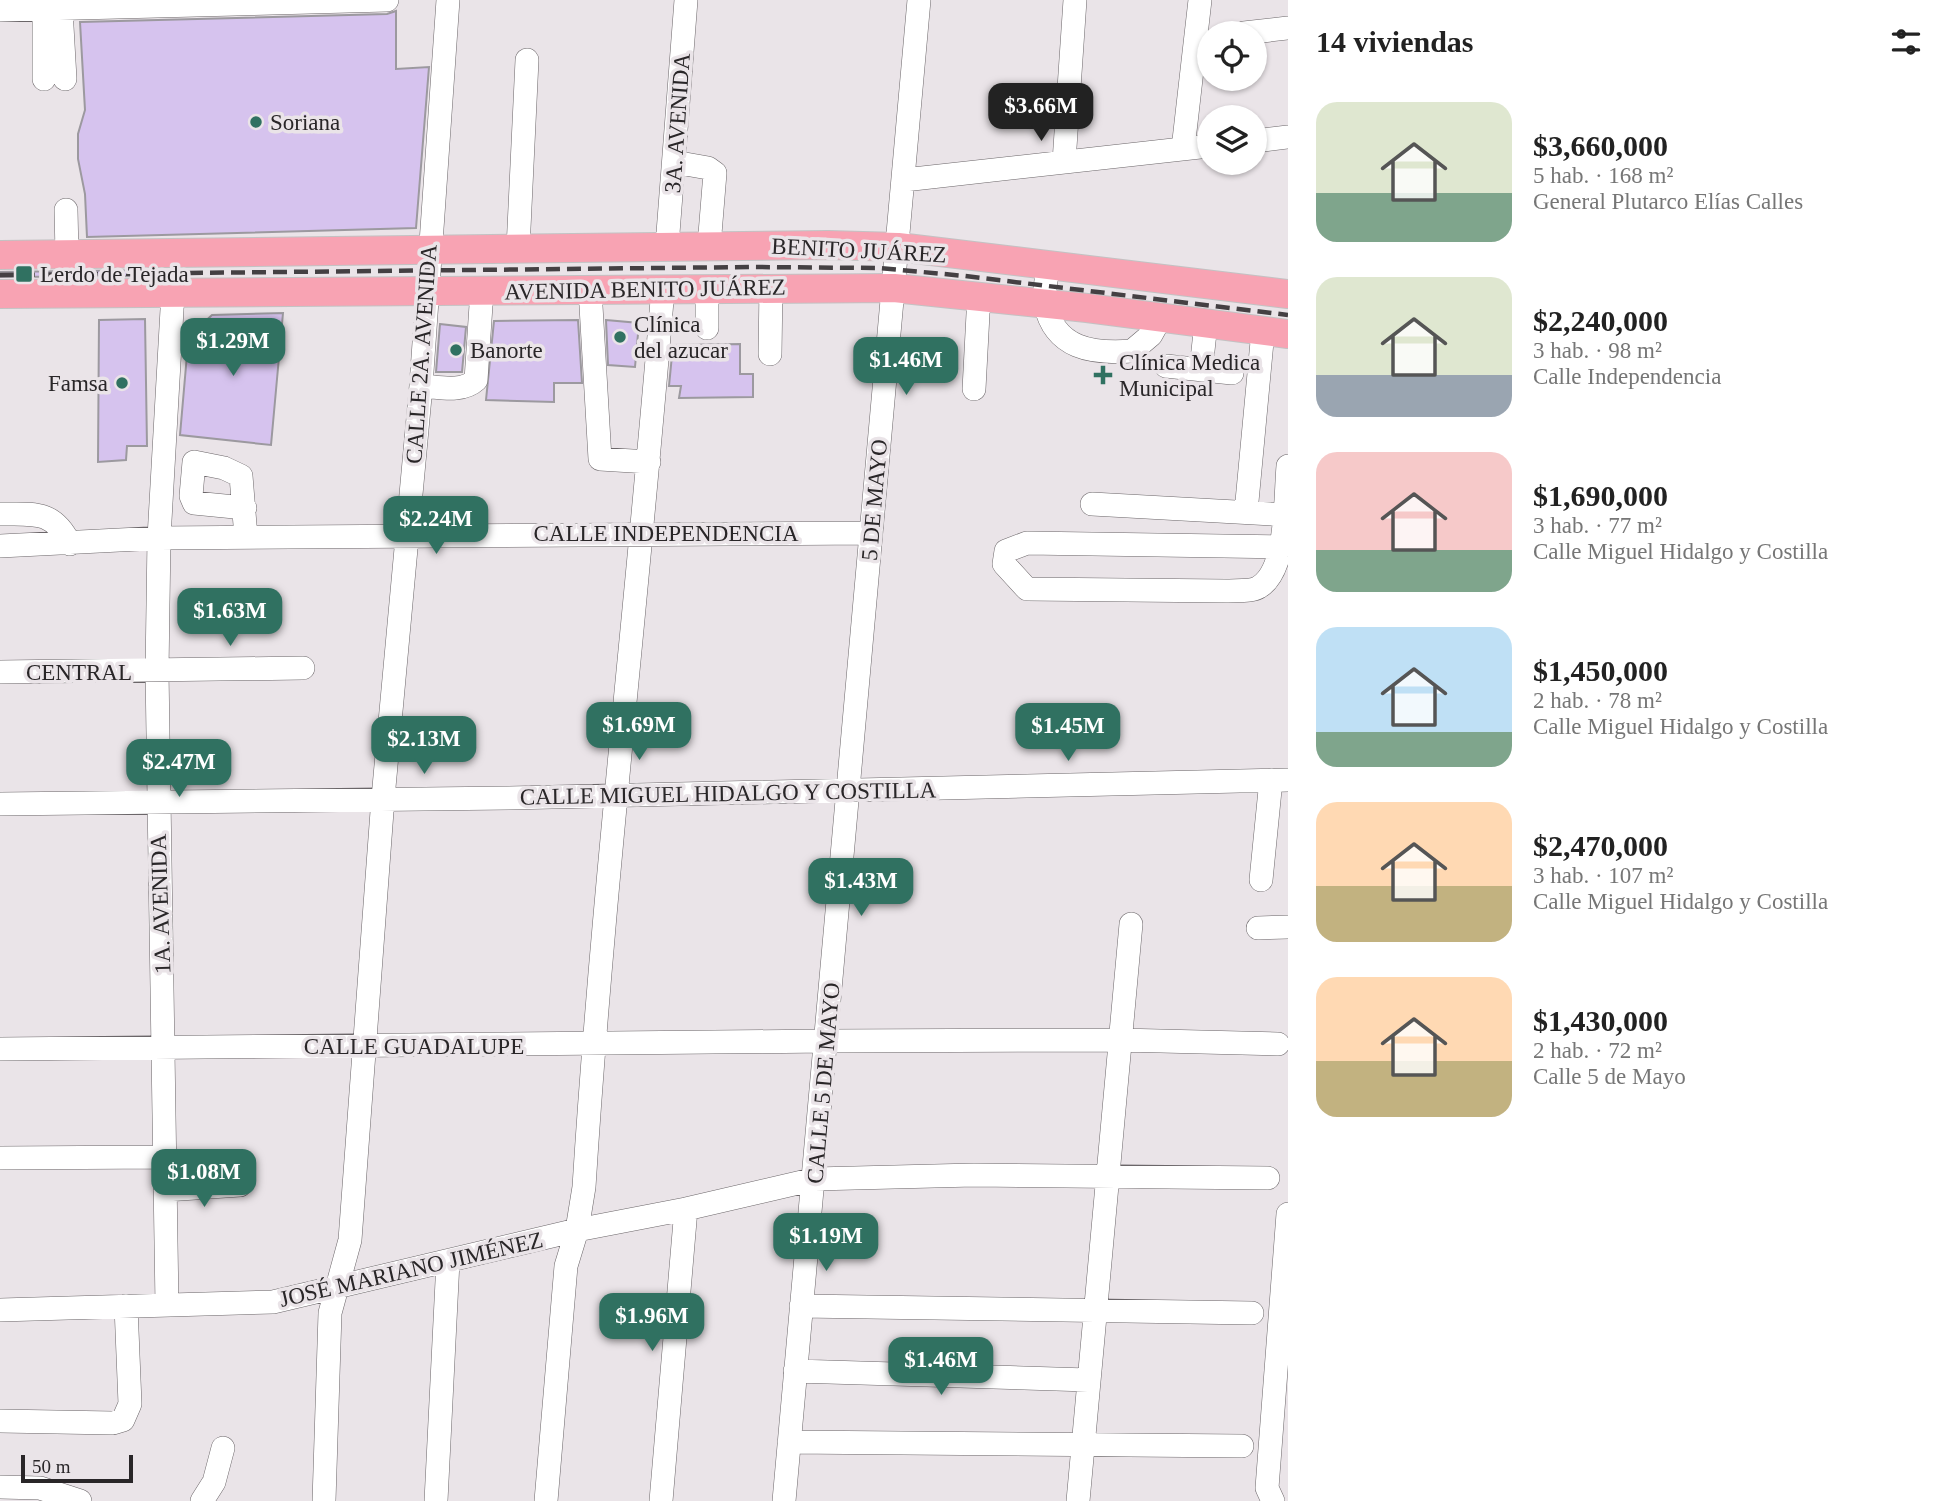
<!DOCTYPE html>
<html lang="es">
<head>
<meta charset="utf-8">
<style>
	:root { --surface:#fff; --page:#f6f6f6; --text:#222; --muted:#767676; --accent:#307161 }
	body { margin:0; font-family:"Times New Roman",serif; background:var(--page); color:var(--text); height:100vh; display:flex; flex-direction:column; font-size:26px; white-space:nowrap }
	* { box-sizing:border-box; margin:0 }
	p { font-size:23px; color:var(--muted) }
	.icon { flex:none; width:38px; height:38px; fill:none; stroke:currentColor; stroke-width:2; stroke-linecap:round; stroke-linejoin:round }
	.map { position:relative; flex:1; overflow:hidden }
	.panel { display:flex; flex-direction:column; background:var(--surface); width:665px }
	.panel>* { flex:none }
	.fabs { position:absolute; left:1197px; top:21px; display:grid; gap:14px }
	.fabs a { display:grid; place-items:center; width:70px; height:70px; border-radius:50%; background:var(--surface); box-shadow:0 2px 5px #0004; font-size:35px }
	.scale { position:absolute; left:21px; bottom:18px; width:112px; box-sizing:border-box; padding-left:7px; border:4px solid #292628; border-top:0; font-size:19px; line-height:24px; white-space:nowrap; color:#292628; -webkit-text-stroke:5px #eae4e8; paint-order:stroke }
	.price { position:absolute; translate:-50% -60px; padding:0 16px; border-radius:14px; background:var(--accent); color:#fff; font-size:23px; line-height:46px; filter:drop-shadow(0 2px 4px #0008) }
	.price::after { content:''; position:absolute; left:50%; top:42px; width:21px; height:16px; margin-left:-10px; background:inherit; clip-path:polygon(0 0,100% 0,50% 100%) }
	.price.current { background:#222; color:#fff }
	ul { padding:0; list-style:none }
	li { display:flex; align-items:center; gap:21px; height:175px; padding:0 28px }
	li span { display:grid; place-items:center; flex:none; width:196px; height:140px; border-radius:21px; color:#555 }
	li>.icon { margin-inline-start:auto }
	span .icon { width:84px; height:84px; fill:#fffc; stroke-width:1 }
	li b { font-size:30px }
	h2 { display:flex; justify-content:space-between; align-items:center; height:84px; padding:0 28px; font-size:30px }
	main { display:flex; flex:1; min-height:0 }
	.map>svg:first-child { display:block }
	.building { fill:#d6c3ee; stroke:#9c999f; stroke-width:2 }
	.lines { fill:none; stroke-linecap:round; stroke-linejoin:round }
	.minor-casing { stroke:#6b6669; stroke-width:24 }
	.major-casing { stroke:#c3c2c3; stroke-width:30 }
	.minor { stroke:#fff; stroke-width:23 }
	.major { stroke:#f8a3b3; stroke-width:28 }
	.rail { stroke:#444043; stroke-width:4.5; stroke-dasharray:14 7; stroke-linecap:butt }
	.poi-dot { fill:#307161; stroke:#eae4e8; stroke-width:2.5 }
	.labels { text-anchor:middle; stroke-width:7; stroke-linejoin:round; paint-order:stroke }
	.poi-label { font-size:23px; fill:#292628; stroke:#eae4e8; text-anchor:start }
	.street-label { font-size:23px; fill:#292628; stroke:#eae4e8 }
</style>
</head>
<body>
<main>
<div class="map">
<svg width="1288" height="1501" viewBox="0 0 1288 1501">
	<rect width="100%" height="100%" fill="#eae4e8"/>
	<path class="building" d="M396,11V69L429,67L416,228L87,237L85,194L78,159V134L85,110L80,22L387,14Z
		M153,270L154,276L0,277V272Z
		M283,313L271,445L180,435L188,343L197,338L198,328L212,315Z
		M145,319L147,446H127L126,460L98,462L99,320Z
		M578,320L582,383H554V402L486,400L494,321Z
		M606,320L639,323L635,367L608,365Z
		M440,324L466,327L462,372H436Z
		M740,344V374H753V397L679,398L681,386H669L673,345Z"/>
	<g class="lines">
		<g class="minor-casing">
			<path id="minor" d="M44,9V79
				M61,9L65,79
				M0,10L387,0
				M1244,33L1288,28
				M1255,141L1288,137
				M1183,149L1200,0
				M674,162L708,168L715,173L709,246
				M1064,162L1075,0
				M904,180L1209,146
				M66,210L67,254
				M667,246L686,0
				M518,249L527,60
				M1048,266C1047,277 1043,293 1045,304C1055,349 1092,354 1132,351L1151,335L1161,317
				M590,289L600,459L649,462
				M707,328V288
				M770,354L771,287
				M1166,366L1232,373
				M1201,369L1206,323
				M421,386C439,387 462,393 476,380L482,290
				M974,389L979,295
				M1092,504L1288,515
				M245,508L194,503L191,496L194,462L224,468L241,476L246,537
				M1246,512L1263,331
				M0,514C35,514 53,510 70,544
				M0,546L159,538L871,533
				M1282,547L1027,543L1006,551L1004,564L1027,589L1226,591C1235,590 1252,592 1259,587C1288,570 1285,498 1288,466
				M0,672L303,668
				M0,804L509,798L1288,780
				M1261,880L1271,780
				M1258,928L1288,927
				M0,1049L827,1041L1120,1040L1278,1044
				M0,1158L164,1157
				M165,1190L240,1185
				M167,1305L157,671L159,538L173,292
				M801,1306L1252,1313
				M0,1310L273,1302L577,1230L686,1209L815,1179L974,1175L1268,1178
				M795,1371L1088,1380
				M0,1421L113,1423L123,1420L130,1404L126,1306
				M789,1442L1242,1446
				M0,1487L40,1488L80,1501
				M202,1501L214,1482L223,1448
				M324,1501L330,1313L350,1240L383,798L421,386L448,0
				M436,1501L448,1261
				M546,1501L566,1266L577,1230L584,1187C603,886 639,588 663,288
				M661,1501L686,1209
				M784,1501L919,0
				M1078,1501L1131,924
				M1273,1501L1267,1488L1288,1214"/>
		</g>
		<g class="major-casing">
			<path id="major" d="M0,255L828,245L898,247L1288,294
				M0,294L894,288L1087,308L1288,334"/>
		</g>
		<use href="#minor" class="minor"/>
		<use href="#major" class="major"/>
		<path class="rail" d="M0,275L751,267L880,268L965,276L1288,315"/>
	</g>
	<g class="poi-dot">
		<circle cx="256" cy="122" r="7"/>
		<rect x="15" y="265" width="18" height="18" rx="3.5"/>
		<circle cx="620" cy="337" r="7"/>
		<circle cx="456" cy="350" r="7"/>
		<path d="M1099.5 364.5h7v7h7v7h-7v7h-7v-7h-7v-7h7z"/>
		<circle cx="122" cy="383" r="7"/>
	</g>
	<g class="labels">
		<g class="poi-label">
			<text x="270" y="130">Soriana</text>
			<text x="40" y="282">Lerdo de Tejada</text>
			<text x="634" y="332">Clínica<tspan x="634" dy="26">del azucar</tspan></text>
			<text x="470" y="358">Banorte</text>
			<text x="1119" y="370">Clínica Medica<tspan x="1119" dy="26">Municipal</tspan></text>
			<text x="108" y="391" text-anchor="end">Famsa</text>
		</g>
		<g class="street-label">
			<text transform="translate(677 123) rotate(-86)" y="8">3A. AVENIDA</text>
			<text transform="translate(859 250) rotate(3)" y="8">BENITO JUÁREZ</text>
			<text transform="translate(645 289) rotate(-1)" y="8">AVENIDA BENITO JUÁREZ</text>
			<text transform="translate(421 354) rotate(-86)" y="8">CALLE 2A. AVENIDA</text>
			<text transform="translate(874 500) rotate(-85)" y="8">5 DE MAYO</text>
			<text x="666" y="541">CALLE INDEPENDENCIA</text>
			<text x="79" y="680">CENTRAL</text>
			<text transform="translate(728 793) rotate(-1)" y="8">CALLE MIGUEL HIDALGO Y COSTILLA</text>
			<text transform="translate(160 904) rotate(-92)" y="8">1A. AVENIDA</text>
			<text x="414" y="1054">CALLE GUADALUPE</text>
			<text transform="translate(823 1083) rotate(-85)" y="8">CALLE 5 DE MAYO</text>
			<text transform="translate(411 1269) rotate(-13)" y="8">JOSÉ MARIANO JIMÉNEZ</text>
		</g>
	</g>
</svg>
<div class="fabs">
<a><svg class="icon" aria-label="locate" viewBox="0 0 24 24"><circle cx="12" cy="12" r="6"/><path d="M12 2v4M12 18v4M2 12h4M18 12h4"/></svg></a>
<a><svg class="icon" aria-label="layers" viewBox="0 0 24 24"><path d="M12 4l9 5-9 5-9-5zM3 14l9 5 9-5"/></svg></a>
</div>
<div class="scale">50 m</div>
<b class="price current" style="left:1041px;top:143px">$3.66M</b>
<b class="price" style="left:233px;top:378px">$1.29M</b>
<b class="price" style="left:906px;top:397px">$1.46M</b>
<b class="price" style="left:436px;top:556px">$2.24M</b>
<b class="price" style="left:230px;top:648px">$1.63M</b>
<b class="price" style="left:639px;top:762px">$1.69M</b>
<b class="price" style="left:1068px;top:763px">$1.45M</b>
<b class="price" style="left:424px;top:776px">$2.13M</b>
<b class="price" style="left:179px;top:799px">$2.47M</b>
<b class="price" style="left:861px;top:918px">$1.43M</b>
<b class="price" style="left:204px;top:1209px">$1.08M</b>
<b class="price" style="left:826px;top:1273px">$1.19M</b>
<b class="price" style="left:652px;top:1353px">$1.96M</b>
<b class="price" style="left:941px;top:1397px">$1.46M</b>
</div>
<section class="panel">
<h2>14 viviendas<svg class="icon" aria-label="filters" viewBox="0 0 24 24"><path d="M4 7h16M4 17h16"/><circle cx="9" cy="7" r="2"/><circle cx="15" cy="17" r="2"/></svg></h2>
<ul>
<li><span style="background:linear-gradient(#dfe7d0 65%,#7fa58c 0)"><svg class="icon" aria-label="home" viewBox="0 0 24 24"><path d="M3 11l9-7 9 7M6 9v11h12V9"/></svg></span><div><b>$3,660,000</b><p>5 hab. · 168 m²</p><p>General Plutarco Elías Calles</p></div></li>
<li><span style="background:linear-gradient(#dfe7d0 70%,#9aa5b1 0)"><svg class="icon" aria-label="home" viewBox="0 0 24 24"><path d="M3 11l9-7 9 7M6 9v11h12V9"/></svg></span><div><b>$2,240,000</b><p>3 hab. · 98 m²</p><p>Calle Independencia</p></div></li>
<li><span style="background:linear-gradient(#f6c9c9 70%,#7fa58c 0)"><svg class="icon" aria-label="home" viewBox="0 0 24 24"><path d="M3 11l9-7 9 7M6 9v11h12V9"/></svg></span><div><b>$1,690,000</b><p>3 hab. · 77 m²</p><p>Calle Miguel Hidalgo y Costilla</p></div></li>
<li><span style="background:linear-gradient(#bfe0f5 75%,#7fa58c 0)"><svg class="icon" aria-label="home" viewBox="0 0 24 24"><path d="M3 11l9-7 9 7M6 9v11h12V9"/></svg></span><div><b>$1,450,000</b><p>2 hab. · 78 m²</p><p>Calle Miguel Hidalgo y Costilla</p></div></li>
<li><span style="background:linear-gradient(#ffd9b3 60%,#c2b280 0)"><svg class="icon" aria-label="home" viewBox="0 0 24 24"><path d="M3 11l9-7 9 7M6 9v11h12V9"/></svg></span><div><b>$2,470,000</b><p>3 hab. · 107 m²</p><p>Calle Miguel Hidalgo y Costilla</p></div></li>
<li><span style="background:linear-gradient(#ffd9b3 60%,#c2b280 0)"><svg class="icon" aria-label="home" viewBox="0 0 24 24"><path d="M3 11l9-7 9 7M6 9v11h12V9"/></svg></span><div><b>$1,430,000</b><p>2 hab. · 72 m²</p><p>Calle 5 de Mayo</p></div></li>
</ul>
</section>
</main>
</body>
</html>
